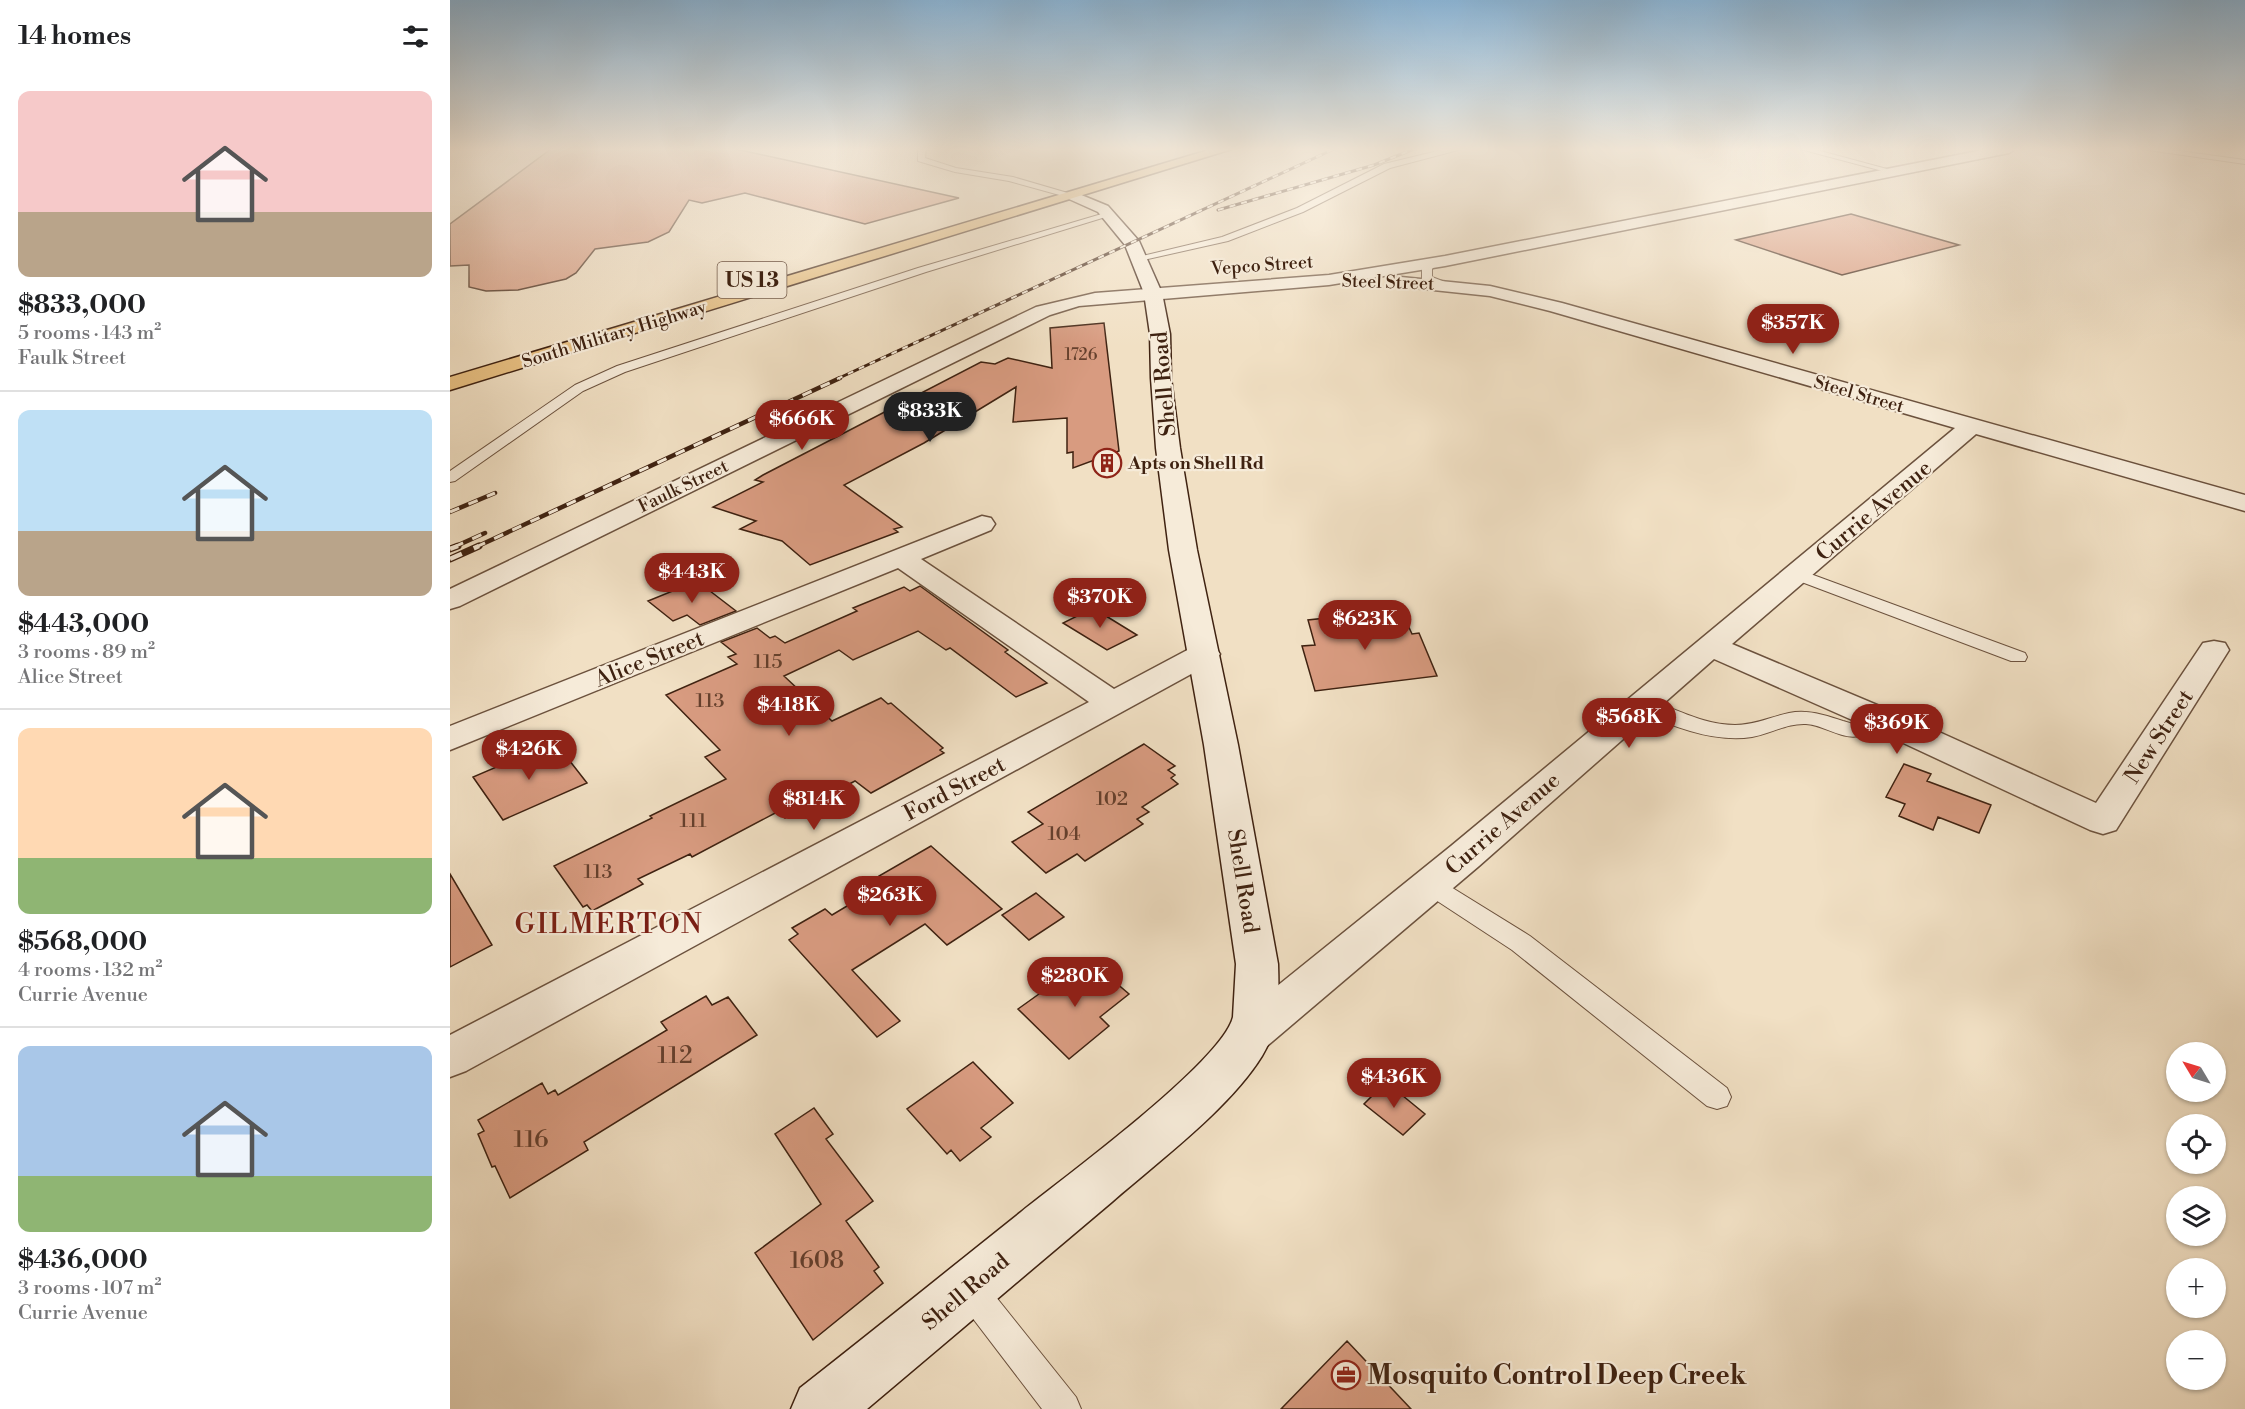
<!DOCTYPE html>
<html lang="en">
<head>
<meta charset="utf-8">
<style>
	:root { --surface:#fff; --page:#f2f2f2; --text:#202124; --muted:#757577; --line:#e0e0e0; --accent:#8f2418 }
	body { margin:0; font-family:"Libre Bodoni",serif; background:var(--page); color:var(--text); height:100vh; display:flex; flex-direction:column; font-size:22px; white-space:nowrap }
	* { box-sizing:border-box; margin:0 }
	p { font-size:20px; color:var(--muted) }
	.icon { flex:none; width:33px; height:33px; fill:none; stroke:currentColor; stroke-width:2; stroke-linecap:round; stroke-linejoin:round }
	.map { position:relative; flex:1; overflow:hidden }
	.side { display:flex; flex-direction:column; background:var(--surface); width:450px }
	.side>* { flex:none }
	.needle { width:39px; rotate:308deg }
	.buttons { position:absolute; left:1716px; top:1042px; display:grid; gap:12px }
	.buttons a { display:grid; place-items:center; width:60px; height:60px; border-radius:50%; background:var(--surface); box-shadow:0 2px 4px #0004; font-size:30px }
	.price { position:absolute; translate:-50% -51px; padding:0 14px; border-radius:21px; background:var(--accent); color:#fff; font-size:20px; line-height:39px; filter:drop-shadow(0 2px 3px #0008) }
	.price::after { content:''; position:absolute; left:50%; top:36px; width:18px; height:14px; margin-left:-9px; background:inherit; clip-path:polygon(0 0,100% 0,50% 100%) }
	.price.active { background:#222; color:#fff }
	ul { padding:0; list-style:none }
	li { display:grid; align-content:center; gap:12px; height:318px; padding:0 18px }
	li+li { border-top:2px solid var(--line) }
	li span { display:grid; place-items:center; height:186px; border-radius:12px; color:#555 }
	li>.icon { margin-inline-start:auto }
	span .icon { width:108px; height:108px; fill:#fffc; stroke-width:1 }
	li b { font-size:26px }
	h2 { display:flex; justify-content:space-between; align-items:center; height:72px; padding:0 18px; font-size:26px }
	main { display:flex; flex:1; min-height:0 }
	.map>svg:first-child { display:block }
	.building { fill:#d89b80; stroke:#3f2211; stroke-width:1.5 }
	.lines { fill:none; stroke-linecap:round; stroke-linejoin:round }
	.lane-casing { stroke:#6c523e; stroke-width:2 }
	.street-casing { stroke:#6c523e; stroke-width:3 }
	.secondary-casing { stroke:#3f2211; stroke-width:3 }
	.primary-casing { stroke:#3f2211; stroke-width:3 }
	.lane { fill:#f6ebd9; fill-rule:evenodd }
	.street { fill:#f6ebd9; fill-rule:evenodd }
	.secondary { fill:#f6ebd9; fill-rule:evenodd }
	.primary { fill:#e8c082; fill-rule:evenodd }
	.rail-far2-casing { stroke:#3f2211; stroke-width:3 }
	.rail-far1-casing { stroke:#3f2211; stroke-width:4.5 }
	.rail-casing { stroke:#3f2211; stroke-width:7 }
	.rail-far2 { stroke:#f6ebd9; stroke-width:2; stroke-dasharray:6; stroke-linecap:butt }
	.rail-far1 { stroke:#f6ebd9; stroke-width:3; stroke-dasharray:10; stroke-linecap:butt }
	.rail { stroke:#f6ebd9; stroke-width:4.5; stroke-dasharray:13; stroke-linecap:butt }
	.labels { text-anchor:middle; stroke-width:4.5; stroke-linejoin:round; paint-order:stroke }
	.far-number-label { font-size:16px; fill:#65402d }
	.far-street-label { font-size:18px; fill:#3f2211; stroke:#f6ebd9 }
	.far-poi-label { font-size:18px; font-weight:bold; fill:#3f2211; stroke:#f6ebd9; text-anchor:start }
	.number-label { font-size:20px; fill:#65402d }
	.shield { fill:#f6ebd9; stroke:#765e4d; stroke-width:1.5 }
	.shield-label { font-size:21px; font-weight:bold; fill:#3f2211 }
	.street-label { font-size:22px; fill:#3f2211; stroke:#f6ebd9 }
	.near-number-label { font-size:24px; fill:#65402d }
	.near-poi-label { font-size:27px; font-weight:bold; fill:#3f2211; stroke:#f6ebd9; text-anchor:start }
	.near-neighbourhood-label { font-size:28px; letter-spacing:1.5px; fill:#7a1f14; stroke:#f6ebd9 }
</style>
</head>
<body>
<main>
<section class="side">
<h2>14 homes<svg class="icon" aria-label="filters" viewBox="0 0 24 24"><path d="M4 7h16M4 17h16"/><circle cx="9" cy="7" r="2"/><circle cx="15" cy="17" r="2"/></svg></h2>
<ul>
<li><span style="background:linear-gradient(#f6c9c9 65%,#b9a48a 0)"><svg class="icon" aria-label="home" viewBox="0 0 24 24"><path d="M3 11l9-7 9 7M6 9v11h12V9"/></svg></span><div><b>$833,000</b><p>5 rooms · 143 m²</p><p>Faulk Street</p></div></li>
<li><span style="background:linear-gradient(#bfe0f5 65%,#b9a48a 0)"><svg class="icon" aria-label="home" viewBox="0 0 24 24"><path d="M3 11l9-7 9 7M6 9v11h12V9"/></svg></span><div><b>$443,000</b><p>3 rooms · 89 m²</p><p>Alice Street</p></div></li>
<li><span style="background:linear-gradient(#ffd9b3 70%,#8fb573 0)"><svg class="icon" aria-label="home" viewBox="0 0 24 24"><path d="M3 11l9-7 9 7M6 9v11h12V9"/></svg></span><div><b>$568,000</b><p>4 rooms · 132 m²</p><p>Currie Avenue</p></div></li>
<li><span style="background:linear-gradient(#a9c7e8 70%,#8fb573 0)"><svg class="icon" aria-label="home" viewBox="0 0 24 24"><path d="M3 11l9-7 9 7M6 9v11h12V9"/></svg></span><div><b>$436,000</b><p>3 rooms · 107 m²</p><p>Currie Avenue</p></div></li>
</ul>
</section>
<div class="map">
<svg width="1795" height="1409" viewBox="0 0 1795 1409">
	<rect width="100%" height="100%" fill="#f1e0c4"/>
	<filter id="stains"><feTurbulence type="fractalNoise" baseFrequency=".00333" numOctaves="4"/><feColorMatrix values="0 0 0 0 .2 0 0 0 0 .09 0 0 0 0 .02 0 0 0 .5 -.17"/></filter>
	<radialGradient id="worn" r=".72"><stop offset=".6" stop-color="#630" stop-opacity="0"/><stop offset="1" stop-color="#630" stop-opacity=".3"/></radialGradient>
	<path class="building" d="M101,149H286L509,198L415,224L295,193L252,203L239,200L219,232L198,242L145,249L126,273L116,279L68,290L36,291L19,287V265L0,266V224Z
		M1401,214L1509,245L1392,275L1286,240Z
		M654,323L669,451L623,468V452L617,453V418L563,422L566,387L474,443L394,485L452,527L444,529L448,532L360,565L332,541L290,529L306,521L263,507L313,482L305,480L313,475L531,362L545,364L558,358L602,368L600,328Z
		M247,581L286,611L250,625L237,615L223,621L198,601Z
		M470,586L558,650L555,652L597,683L566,697L500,648L496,650L468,631L403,660L389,650L334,676L382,721L431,698L438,704L441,703L493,748L490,750L494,753L421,793L405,781L335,818L329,811L242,857L240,854L188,879L193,884L142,911L137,905L133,907L104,866L202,818L200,816L276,779L255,757L270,750L216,695L287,664L278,657L286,654L271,642L307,628L320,638L325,636L335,643L407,611L403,608L454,587L460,591Z
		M643,608L687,635L657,650L613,623Z
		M951,610L962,634L969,633L987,676L865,691L852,646L865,645L858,620Z
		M105,742L137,783L53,820L23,777Z
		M694,744L725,766L718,770L725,775L721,778L728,784L692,807L699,812L687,819L693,824L635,861L627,854L596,873L562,842L593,824L578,812Z
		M1454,764L1481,774L1477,781L1541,805L1529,833L1488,817L1483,830L1449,816L1455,804L1436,797Z
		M481,846L552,909L497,945L475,924L402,970L450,1021L427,1037L339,940L348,934L342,928L375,909L382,915L434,884L429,876Z
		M0,874L42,945L0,967Z
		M586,893L614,917L579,940L552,915Z
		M638,959L679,994L650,1017L659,1026L619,1059L568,1009Z
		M256,996L262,1005L278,997L307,1035L134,1142L138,1150L60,1198L45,1166L42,1167L28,1134L34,1131L28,1120L92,1083L98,1094L105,1090L108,1095L217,1030L211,1022Z
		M523,1062L563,1103L531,1128L541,1137L510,1161L501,1150L497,1154L457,1109Z
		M936,1082L975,1114L953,1135L914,1104Z
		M364,1108L383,1134L376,1139L423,1201L396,1221L429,1267L424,1271L433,1283L363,1340L305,1253L371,1204L325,1134Z
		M897,1341L961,1409H831Z"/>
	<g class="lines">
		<g class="lane-casing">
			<path id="lane" d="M468,149H476L475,158L506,168L563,177L628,196L624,199L559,181L505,172L468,161Z
				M996,149H1012L940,168L853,212L778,241L689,261L684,258L772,237L847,208L934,164Z
				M1350,149H1363L1448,172L1444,174Z
				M1691,149H1714L1795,160V164Z
				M655,213L662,215L476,272L175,372L133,391L5,481L0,482V471L125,385L167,366L468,268Z
				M982,260L987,263L982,269V277L995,282V286H987L972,279V268Z
				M1347,569L1575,653L1577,657L1575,661H1561L1341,578L1339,574Z
				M1193,699C1226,707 1248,724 1285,725C1305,725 1320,717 1339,713C1357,709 1375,715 1393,721C1400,723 1408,724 1412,731L1409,736C1392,740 1374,725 1356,724C1337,723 1320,734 1302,737C1263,743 1220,726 1186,709L1183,705L1186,701Z
				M980,876L988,879L1080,936L1277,1088L1281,1097L1277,1106L1267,1109L1257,1106L1062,950L972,891L968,885L972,879Z
				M519,1272L530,1277L626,1397L631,1409H592L508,1299L503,1288L508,1277Z"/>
		</g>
		<g class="street-casing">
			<path id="street" d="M1538,149H1565L1559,153L995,266L879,285L629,306L600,315L10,606L0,609V589L586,307L645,293L879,275L995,256Z
				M951,277L1040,286L1112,303L1795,495V511L1526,434L1282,644L1458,718L1646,803L1753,643L1764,641L1775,643L1779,650L1666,830L1653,834L1640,830L1434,734L1264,659L1029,866L817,1046L801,1052L785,1046L778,1033L785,1020L1001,846L1505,428L1100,311L1040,296L945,286L942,282L945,278Z
				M532,516L541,518L545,524L541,530L471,559L664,689L743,647L754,645L765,647L770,654L765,661L16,1071L0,1077V1035L639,702L448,568L0,750V726Z"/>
		</g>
		<g class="secondary-casing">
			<path id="secondary" d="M624,192L658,206L689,241L712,293L720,334L721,378L730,448L747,550L788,745L828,964C829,998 830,1026 812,1056C780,1108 709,1161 663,1201C581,1270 499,1340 417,1409H341L350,1388C424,1330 497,1271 571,1212C613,1178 772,1062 783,1017L786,964L754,745L719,550L706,448L701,378L700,334L694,293L675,245L648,212L619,199L617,196Z"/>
		</g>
		<g class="primary-casing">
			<path id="primary" d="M762,149H782L0,390V377Z"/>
		</g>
		<use href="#lane" class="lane"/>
		<use href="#street" class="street"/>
		<use href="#secondary" class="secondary"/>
		<use href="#primary" class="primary"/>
		<g class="rail-far2-casing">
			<path id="rail-far2" d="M768,210L924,165L964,149
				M387,379L884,149"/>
		</g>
		<g class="rail-far1-casing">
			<path id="rail-far1" d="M0,512L45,493
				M4,547L35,533
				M26,547L390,378"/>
		</g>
		<g class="rail-casing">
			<path id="rail" d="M0,549L8,546
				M0,559L29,546"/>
		</g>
		<use href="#rail-far2" class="rail-far2"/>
		<use href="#rail-far1" class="rail-far1"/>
		<use href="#rail" class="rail"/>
	</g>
	<linearGradient id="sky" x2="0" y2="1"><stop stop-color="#8bb6d8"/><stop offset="0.43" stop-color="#f9f1e4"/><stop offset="1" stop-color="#f9f1e4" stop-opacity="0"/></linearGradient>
	<rect width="1795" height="347" fill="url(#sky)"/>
	<defs>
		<g id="building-ring" transform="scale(1.5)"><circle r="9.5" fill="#f6ebd9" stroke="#8f2418" stroke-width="1.5"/><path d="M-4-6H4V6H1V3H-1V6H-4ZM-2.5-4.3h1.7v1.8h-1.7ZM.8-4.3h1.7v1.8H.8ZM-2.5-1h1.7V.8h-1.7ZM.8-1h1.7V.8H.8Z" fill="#8f2418"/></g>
		<g id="office-ring" transform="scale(1.5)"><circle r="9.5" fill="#f6ebd9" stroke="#8f2418" stroke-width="1.5"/><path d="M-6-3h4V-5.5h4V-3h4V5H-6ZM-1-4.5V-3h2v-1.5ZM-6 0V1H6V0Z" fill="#8f2418"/></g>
	</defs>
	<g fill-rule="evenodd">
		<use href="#building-ring" x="657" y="463"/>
		<use href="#office-ring" x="896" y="1375"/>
	</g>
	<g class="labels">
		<g class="far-number-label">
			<text x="631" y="360">1726</text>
		</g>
		<g class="far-street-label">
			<text transform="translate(812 265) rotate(-4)" y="6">Vepco Street</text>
			<text transform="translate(938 282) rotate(2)" y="6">Steel Street</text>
			<text transform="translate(164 334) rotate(-17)" y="6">South Military Highway</text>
			<text transform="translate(1409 394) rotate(16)" y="6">Steel Street</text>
			<text transform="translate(233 486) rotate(-26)" y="6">Faulk Street</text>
		</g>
		<g class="far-poi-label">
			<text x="678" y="469">Apts on Shell Rd</text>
		</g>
		<g class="number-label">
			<text x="318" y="668">115</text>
			<text x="260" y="707">113</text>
			<text x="662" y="805">102</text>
			<text x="243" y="827">111</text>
			<text x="614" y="840">104</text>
			<text x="148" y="878">113</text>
		</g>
		<rect class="shield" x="267.5" y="262" width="69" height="36" rx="4.5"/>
		<g class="shield-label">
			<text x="302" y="287">US 13</text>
		</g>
		<g class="street-label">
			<text transform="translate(713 384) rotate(-95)" y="8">Shell Road</text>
			<text transform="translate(1423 510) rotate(-40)" y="8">Currie Avenue</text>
			<text transform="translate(199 658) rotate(-22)" y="8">Alice Street</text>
			<text transform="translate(1708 736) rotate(-57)" y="8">New Street</text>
			<text transform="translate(504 788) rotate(-28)" y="8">Ford Street</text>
			<text transform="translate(1052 823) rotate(-41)" y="8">Currie Avenue</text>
			<text transform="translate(794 881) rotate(81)" y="8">Shell Road</text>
			<text transform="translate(515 1291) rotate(-40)" y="8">Shell Road</text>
		</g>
		<g class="near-number-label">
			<text x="225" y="1063">112</text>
			<text x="81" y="1147">116</text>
			<text x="367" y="1268">1608</text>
		</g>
		<g class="near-poi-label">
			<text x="917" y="1384">Mosquito Control Deep Creek</text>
		</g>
		<g class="near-neighbourhood-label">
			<text x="159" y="933">GILMERTON</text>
		</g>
	</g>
	<rect width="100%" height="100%" filter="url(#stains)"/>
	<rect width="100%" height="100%" fill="url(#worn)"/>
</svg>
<div class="buttons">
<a><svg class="needle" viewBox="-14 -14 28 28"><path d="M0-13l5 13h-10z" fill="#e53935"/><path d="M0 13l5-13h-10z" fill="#757577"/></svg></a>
<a><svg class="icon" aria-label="locate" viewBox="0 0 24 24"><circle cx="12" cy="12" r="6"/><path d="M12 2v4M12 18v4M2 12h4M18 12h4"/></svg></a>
<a><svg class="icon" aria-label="layers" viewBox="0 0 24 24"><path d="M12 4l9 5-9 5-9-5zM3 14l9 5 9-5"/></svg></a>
<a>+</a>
<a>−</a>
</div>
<b class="price" style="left:1343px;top:355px">$357K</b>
<b class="price active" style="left:480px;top:443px">$833K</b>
<b class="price" style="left:352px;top:451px">$666K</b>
<b class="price" style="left:242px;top:604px">$443K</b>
<b class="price" style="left:650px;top:629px">$370K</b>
<b class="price" style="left:915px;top:651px">$623K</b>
<b class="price" style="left:339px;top:737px">$418K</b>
<b class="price" style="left:1179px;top:749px">$568K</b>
<b class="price" style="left:1447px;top:755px">$369K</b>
<b class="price" style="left:79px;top:781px">$426K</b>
<b class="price" style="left:364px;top:831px">$814K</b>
<b class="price" style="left:440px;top:927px">$263K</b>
<b class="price" style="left:625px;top:1008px">$280K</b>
<b class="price" style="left:944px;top:1109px">$436K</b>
</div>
</main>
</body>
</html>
